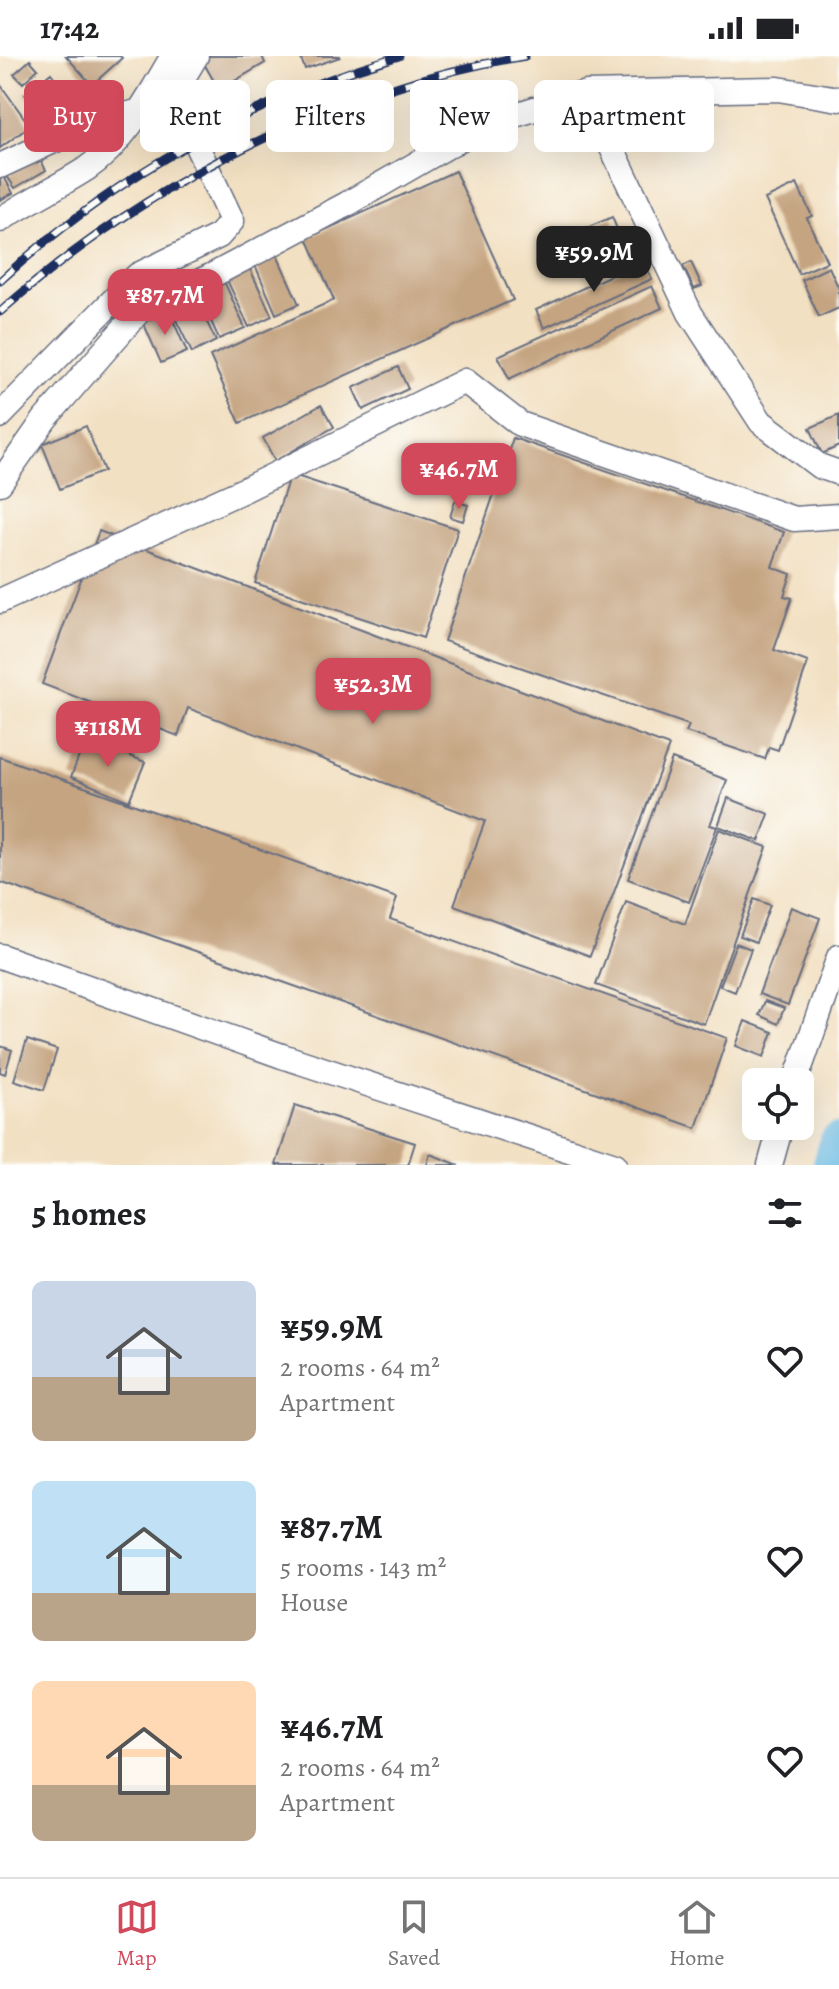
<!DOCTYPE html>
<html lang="en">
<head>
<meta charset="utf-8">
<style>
	:root { --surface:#fff; --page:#f2f2f2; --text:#202124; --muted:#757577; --line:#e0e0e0; --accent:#d1495b }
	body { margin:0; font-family:Alegreya,serif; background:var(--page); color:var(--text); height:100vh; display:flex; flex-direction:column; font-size:30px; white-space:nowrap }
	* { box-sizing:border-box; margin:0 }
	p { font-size:26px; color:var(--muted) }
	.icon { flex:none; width:44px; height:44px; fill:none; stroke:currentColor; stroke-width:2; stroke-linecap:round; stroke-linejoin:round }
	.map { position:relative; height:1109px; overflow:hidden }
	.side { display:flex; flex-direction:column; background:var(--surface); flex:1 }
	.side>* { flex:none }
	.hud { position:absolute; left:24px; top:24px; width:792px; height:72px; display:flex; gap:16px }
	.buttons { position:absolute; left:742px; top:1012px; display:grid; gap:16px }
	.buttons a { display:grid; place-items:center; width:72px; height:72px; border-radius:12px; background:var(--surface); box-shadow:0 8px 32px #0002; font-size:40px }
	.price { position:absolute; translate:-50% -68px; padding:0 18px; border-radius:16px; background:var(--accent); color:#fff; font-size:26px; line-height:52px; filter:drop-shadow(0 2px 4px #0008) }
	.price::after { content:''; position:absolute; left:50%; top:48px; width:24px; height:18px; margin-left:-12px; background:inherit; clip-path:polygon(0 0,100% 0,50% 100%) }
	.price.on { background:#222; color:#fff }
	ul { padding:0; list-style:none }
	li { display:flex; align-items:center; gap:24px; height:200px; padding:0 32px }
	li span { display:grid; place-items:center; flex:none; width:224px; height:160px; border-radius:12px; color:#555 }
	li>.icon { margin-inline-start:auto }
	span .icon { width:96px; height:96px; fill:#fffc; stroke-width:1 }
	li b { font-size:34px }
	h2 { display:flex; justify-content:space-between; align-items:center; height:96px; padding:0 32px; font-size:34px }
	.pill { padding:0 28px; border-radius:12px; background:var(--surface); box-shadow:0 8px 32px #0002; font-size:28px; line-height:72px }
	.pill.on { background:var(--accent); color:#fff }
	.status { display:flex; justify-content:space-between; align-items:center; height:56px; padding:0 40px; background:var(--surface); direction:ltr }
	.status svg { height:22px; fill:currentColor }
	.tab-bar { display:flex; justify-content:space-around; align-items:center; height:112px; border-top:2px solid var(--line); background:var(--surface); font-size:22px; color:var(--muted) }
	.tab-bar a { display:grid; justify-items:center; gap:4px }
	.tab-bar .on { color:var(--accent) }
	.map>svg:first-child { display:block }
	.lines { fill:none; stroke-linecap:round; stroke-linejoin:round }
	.river { stroke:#68b9e3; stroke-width:40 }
	.building { fill:#c5a481 }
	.minor-casing { stroke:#666d81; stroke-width:27 }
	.minor { stroke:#fff; stroke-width:24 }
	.rail-casing { stroke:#1b2f5e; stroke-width:9 }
	.rail { stroke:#fdfcf7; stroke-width:6; stroke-dasharray:18; stroke-linecap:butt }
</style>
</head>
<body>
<div class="status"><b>17:42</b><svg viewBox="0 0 49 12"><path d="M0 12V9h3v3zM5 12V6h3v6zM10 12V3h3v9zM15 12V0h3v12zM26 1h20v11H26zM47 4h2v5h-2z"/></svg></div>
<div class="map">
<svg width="839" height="1109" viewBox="0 0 839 1109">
	<rect width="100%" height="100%" fill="#fdfcf7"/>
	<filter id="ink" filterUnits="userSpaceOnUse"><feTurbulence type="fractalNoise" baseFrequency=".0125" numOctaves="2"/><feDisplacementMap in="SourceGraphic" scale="16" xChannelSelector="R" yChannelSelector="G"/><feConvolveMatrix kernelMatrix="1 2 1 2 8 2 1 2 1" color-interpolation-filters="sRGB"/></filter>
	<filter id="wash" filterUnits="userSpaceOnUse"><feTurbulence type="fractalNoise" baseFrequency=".006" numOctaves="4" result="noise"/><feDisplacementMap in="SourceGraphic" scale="32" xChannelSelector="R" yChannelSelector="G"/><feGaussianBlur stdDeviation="1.8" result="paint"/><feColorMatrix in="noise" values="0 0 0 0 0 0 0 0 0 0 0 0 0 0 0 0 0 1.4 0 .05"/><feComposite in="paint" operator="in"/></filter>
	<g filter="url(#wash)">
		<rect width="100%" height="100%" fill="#f2e0c2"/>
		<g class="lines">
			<path class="river" d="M833,1109L839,1087"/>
		</g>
		<g id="blocks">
			<path class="building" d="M66,0H120L122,2L92,29Z
				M209,0H262L265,7L219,34L202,4Z
				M300,0H340V1L305,13Z
				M30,4L38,13L23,27L14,18Z
				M51,17L79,52L54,73L25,38Z
				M0,28L30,70L0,92Z
				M39,101L46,114L15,132L7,120Z
				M455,115L513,244L240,367L210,300L334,244L307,182Z
				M4,121L13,137L0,144V123Z
				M797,128L812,160L807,162L827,206L799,218L765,143Z
				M612,161L626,195L577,216L563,182Z
				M277,199L299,248L276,258L255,209Z
				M643,204L652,223L544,272L536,254Z
				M691,206L702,230L694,233L683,210Z
				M829,211L839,233V252L819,261L802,224Z
				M250,213L272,260L249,271L227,224Z
				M224,225L245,272L219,283L198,236Z
				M652,230L662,252L509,323L498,300Z
				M193,237L216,285L192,297L169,249Z
				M169,255L187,296L161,307L143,266Z
				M398,311L408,333L363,354L353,332Z
				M321,349L334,371L275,405L263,382Z
				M839,359V390L822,398L810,372Z
				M86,370L104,415L60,433L42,388Z
				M513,382L784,476L772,511L791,518L784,540L792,542L774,594L808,606L778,694L769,691L765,703L686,676L689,669L444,585Z
				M290,418L458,473L423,582L255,527Z
				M455,445L468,449L463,465L450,461Z
				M99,475L669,690L590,900L454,849L485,765L188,652L178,680L42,628Z
				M86,682L145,706L129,745L71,721Z
				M0,701L397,842L390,863L727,982L696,1072L0,826Z
				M672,703L727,724L710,769L717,771L689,846L628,823Z
				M728,742L769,758L759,785L718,770Z
				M719,773L767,791L704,968L596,929L626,846L685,868Z
				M754,843L770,849L756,886L740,880Z
				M791,851L820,862L788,949L759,938Z
				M736,887L751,893L735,936L720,930Z
				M765,945L784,952L778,968L759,959Z
				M745,965L773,976L764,1001L736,990Z
				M27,984L57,994L44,1034L14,1024Z
				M0,990L12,994L5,1018L0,1016Z
				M295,1049L415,1087L408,1109H276Z
				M430,1098L459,1109H427Z"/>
		</g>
	</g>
	<g filter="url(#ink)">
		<use href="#blocks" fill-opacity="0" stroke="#666d81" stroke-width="2"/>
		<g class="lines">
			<g class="minor-casing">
				<path id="minor" d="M586,37L690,257L761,366L819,410L839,417
					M162,57L196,0
					M0,110L90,68L141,55L162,57L195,86L232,165L219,180L138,219L0,360
					M0,164C28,145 58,131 86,113C126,86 149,40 173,0
					M0,427L45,363L140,254L215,218L347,148L486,68L586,37L778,33L839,43
					M0,545L246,433L465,325L520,368L794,463L839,460
					M0,900L282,1000L615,1109
					M795,1026L839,901
					M770,1109L781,1070"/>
			</g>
			<use href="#minor" class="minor"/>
			<g class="rail-casing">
				<path id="rail" d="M0,225C113,121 252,43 399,0
					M0,256C147,126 330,33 525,0"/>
			</g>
			<use href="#rail" class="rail"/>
		</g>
	</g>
</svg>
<div class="buttons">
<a><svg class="icon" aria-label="locate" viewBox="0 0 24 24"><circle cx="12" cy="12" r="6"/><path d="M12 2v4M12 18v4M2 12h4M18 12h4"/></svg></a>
</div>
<b class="price on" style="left:594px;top:238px">¥59.9M</b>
<b class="price" style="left:165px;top:281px">¥87.7M</b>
<b class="price" style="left:459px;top:455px">¥46.7M</b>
<b class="price" style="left:373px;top:670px">¥52.3M</b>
<b class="price" style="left:108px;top:713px">¥118M</b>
<div class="hud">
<a class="pill on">Buy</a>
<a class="pill">Rent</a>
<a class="pill">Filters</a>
<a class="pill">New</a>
<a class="pill">Apartment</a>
</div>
</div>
<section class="side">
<h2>5 homes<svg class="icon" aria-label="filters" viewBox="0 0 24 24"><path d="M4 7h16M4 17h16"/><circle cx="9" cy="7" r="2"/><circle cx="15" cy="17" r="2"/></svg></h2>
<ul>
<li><span style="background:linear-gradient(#c9d6e8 60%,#b9a48a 0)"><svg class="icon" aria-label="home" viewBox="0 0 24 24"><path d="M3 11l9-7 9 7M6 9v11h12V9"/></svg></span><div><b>¥59.9M</b><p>2 rooms · 64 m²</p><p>Apartment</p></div><svg class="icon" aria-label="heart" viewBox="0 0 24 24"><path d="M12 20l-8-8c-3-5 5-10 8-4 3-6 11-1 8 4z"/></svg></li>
<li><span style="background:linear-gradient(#bfe0f5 70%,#b9a48a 0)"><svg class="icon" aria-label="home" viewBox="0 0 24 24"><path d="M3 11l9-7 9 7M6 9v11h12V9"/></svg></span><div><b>¥87.7M</b><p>5 rooms · 143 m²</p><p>House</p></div><svg class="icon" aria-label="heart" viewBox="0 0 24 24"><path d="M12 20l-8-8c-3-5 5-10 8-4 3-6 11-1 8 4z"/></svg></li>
<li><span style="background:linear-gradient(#ffd9b3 65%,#b9a48a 0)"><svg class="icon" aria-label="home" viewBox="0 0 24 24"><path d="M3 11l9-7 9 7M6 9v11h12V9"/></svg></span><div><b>¥46.7M</b><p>2 rooms · 64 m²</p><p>Apartment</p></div><svg class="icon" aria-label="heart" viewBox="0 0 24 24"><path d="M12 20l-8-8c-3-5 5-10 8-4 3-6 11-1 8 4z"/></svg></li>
</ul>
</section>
<nav class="tab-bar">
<a class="on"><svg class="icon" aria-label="map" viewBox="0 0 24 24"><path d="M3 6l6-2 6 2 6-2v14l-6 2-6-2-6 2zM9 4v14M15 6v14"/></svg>Map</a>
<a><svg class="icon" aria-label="saved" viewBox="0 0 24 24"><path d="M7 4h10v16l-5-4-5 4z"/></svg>Saved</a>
<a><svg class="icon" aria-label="home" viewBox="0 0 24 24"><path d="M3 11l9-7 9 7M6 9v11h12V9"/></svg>Home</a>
</nav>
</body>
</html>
